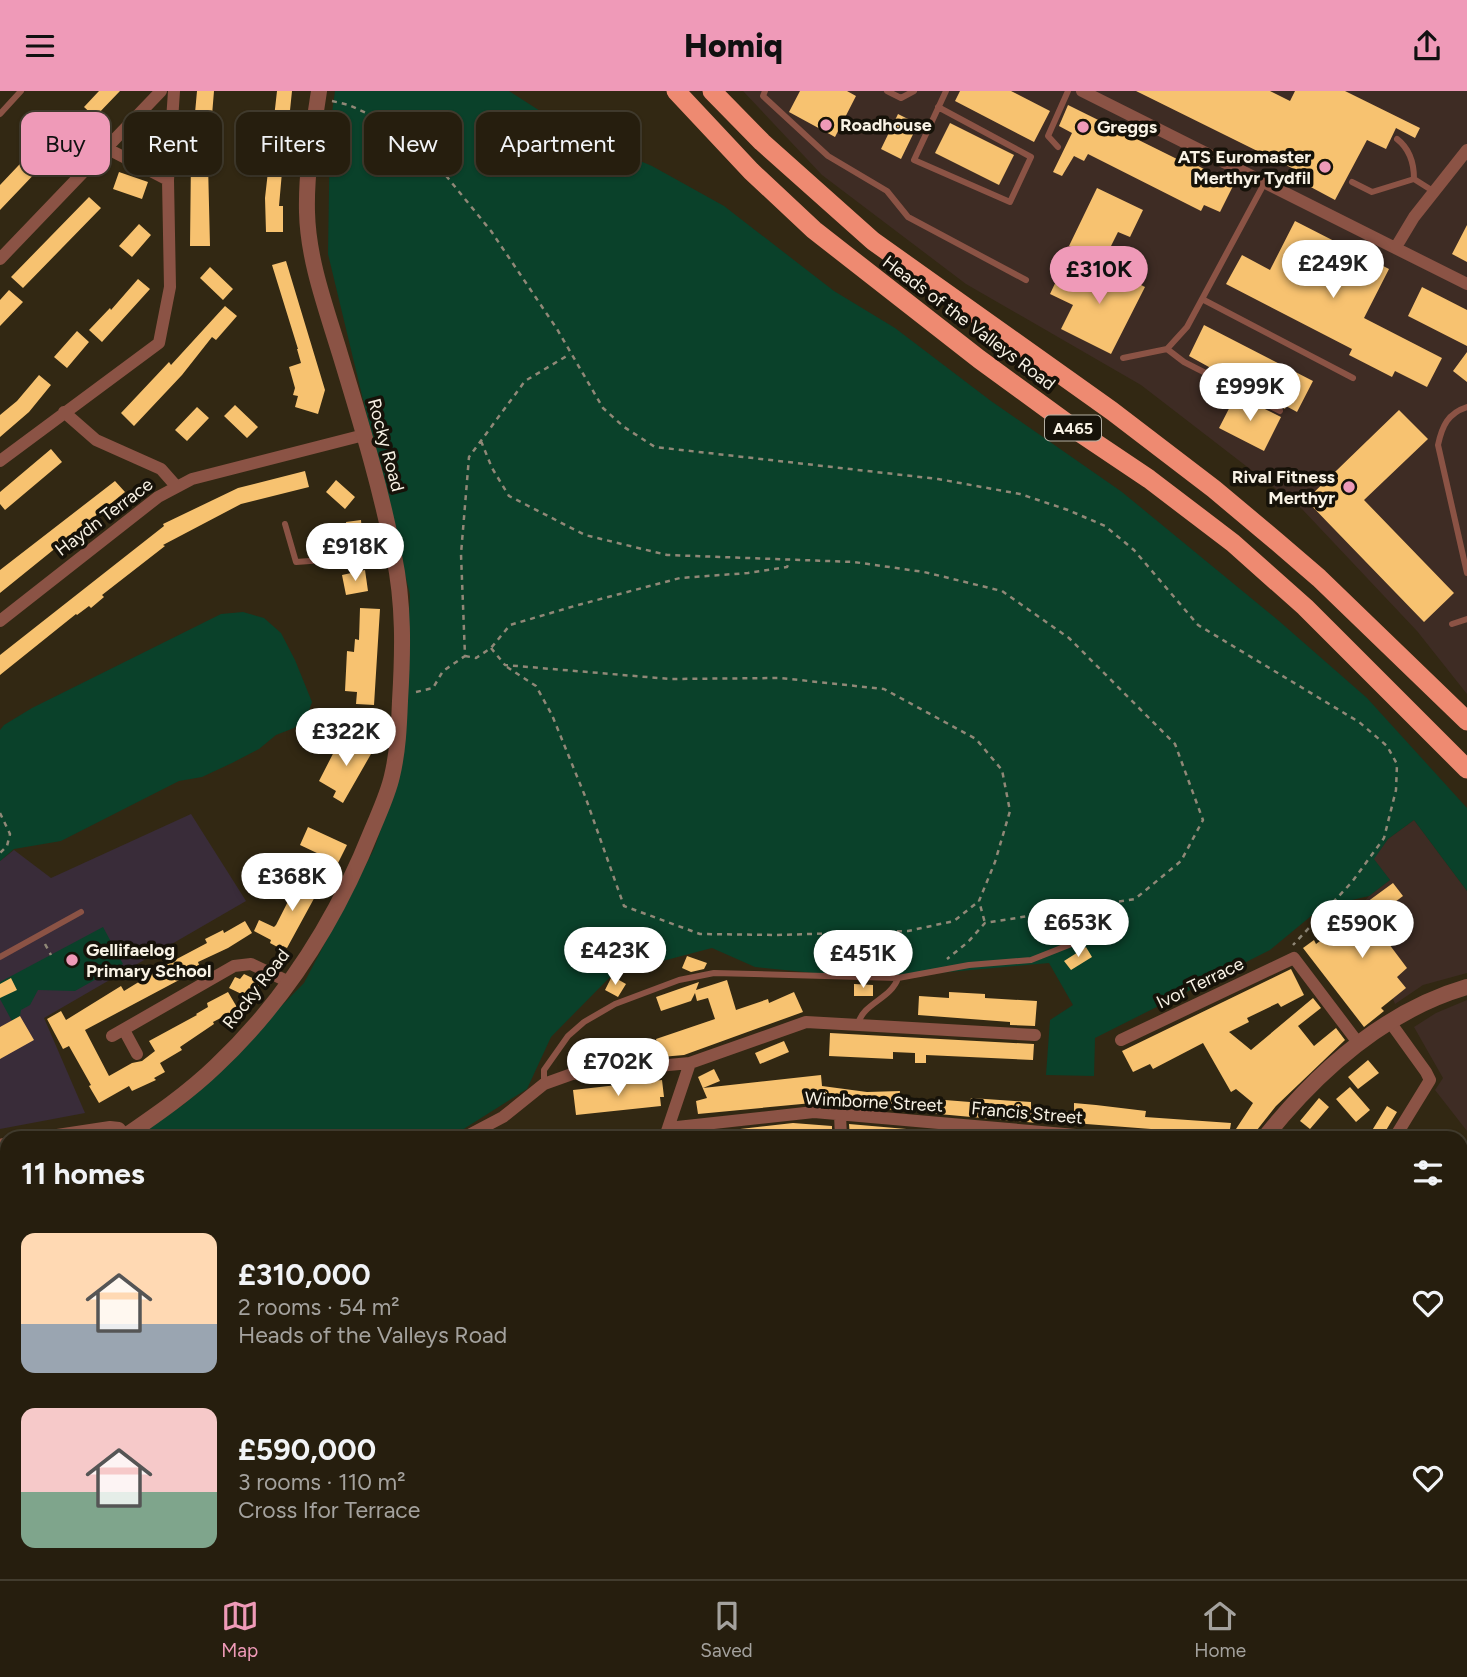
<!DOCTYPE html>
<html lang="en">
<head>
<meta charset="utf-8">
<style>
	:root { --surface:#261e0e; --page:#2e2717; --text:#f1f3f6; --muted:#a4a29e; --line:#423c2e; --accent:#ef9ab8 }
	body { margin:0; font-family:Figtree,sans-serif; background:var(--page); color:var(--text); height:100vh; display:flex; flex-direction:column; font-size:26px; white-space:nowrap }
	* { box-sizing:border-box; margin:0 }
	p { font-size:23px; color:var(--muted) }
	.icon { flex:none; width:38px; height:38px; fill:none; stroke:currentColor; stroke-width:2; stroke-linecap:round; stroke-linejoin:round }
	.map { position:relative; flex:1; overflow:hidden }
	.drawer { position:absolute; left:0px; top:1040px; width:1468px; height:450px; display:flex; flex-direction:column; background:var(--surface); border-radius:21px 21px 0 0; box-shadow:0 2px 5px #0004,0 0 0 2px var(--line) }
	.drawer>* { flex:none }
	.banner { position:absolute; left:21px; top:21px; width:700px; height:63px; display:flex; gap:14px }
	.price { position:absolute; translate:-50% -60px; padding:0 16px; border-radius:24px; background:#fff; color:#222; font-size:23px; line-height:46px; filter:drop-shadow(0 2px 4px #0008) }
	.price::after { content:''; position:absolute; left:50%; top:42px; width:21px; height:16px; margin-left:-10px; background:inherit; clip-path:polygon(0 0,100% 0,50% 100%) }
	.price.selected { background:var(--accent); color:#111 }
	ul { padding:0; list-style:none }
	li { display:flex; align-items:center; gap:21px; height:175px; padding:0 21px }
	li span { display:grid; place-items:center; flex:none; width:196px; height:140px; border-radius:14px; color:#555 }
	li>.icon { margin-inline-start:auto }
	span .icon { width:84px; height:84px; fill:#fffc; stroke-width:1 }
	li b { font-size:30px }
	h2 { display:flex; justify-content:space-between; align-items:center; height:84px; padding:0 21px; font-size:30px }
	.pill { padding:0 24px; border-radius:14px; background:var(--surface); box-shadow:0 2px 5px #0004,0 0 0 2px var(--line); font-size:24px; line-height:63px }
	.pill.selected { background:var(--accent); color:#111 }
	header { display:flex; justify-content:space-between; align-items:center; height:91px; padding:0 21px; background:var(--accent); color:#111; font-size:32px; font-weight:800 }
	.tab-bar { display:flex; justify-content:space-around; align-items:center; height:98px; border-top:2px solid var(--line); background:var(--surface); font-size:19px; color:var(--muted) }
	.tab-bar a { display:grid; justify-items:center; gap:4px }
	.tab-bar .selected { color:var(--accent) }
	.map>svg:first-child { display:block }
	.commercial { fill:#3e2c24 }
	.education { fill:#392c39 }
	.green { fill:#0a412a }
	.building { fill:#f7c270 }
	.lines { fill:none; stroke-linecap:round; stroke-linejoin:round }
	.path { stroke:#908877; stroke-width:2.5; stroke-dasharray:5 5; stroke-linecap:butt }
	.service { stroke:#8b5345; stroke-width:6 }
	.minor { stroke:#8b5345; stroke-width:12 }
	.tertiary { stroke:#8b5345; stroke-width:16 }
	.trunk { stroke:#ee8a71; stroke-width:19 }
	.poi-dot { fill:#ef9ab8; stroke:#161209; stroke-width:2.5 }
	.labels { text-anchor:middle; stroke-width:7; stroke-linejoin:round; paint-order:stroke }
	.shield { fill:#161209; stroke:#b4afa3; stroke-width:2 }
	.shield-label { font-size:16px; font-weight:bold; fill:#f8f2e5 }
	.poi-label { font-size:18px; font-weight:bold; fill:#f8f2e5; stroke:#161209; text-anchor:start }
	.street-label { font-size:18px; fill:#f8f2e5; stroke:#161209 }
</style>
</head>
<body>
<header><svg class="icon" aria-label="menu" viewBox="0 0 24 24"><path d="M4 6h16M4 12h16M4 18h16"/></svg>Homiq<svg class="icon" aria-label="share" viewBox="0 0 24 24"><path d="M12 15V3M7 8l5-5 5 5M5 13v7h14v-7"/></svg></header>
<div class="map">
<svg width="1467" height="1488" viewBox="0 0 1467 1488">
	<rect width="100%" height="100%" fill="#322813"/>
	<path class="commercial" d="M743,0H1467V603L1417,540L1302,418L1141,294L966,193L822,84Z
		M1414,729L1467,800V882L1423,894L1395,913L1358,818L1369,805L1390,789L1373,768L1388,748Z
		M1467,909V1040L1435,999L1443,987L1414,936L1436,922Z
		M1467,1083V1148L1461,1154V1091Z"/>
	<path class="education" d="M191,723L246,810L44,927L85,1022L0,1038V770L14,759L51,787Z"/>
	<path class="green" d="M335,0H509L576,43L652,75L724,115L834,200L895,237L991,310L1122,401L1279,530L1367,607L1467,717V800L1414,729L1388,748L1374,768L1390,789L1369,805L1322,816L1270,859L1095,947L1094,985L1046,984L1050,929L1073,914L1049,872L872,888L755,876L712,857L613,883L551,946L527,998L451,1046H136L184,1013L304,892L374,758L402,676L410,504L328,163L330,36Z
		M243,521L264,527L281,542L295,569L312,611L307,625L294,637L276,644L259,658L232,672L202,686L179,690L61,750L14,758L0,770V639L4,634L32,617L221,523Z
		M103,836L123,873L75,900L38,899L30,914L21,919L20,925L12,930L0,908V891Z
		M7,1137V1319H0V1142Z
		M1461,1409H1467V1488H1042L1041,1482H1461Z
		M302,1482H368L367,1488H298Z"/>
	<path class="building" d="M99,0H120L95,26L84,16Z
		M197,0H214L208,73L210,155H190L191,66Z
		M277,0H292L286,58H284L279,115H283V141H266L265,107Z
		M800,0H847L856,5L835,46L789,21Z
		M960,0H1011L1050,20L1034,51L955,10Z
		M1136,0H1270L1290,10L1295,0H1345L1420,37L1415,47L1396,37L1386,58L1367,49L1335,109L1292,86L1296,79Z
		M1068,14L1177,68L1178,65L1234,93L1220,121L1204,114L1201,120L1088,63L1084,70L1074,65L1062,85L1053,81L1072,42L1059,35Z
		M70,20L83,32L0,119V94Z
		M898,23L918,33L901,68L881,58Z
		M950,32L1014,64L999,94L935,62Z
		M119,81L148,91L142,108L113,98Z
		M1097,97L1143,119L1130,146L1118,141L1103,171L1069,155Z
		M89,106L101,117L23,197L11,186Z
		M1295,130L1389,178L1364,227L1442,267L1427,296L1395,280L1392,286L1349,264L1352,258L1226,193L1242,164L1270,179Z
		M139,133L151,144L132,166L119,155Z
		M1467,134V171L1452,163Z
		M286,170L325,299L318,323L295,316L298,305L293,304L295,297L289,276L301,272L297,258H298L272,174Z
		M1095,171L1145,196L1111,263L1061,238L1073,214L1050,203L1059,184L1083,195Z
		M210,176L233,198L223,209L200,187Z
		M138,188L150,198L102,251L89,239L110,217L111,219Z
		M1422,196L1467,219V255L1408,225Z
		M9,199L23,211L0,235V209Z
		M225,215L237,225L216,249L212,246L182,284L134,335L121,322L169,271L171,274Z
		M1204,234L1313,290L1297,321L1286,315L1285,318L1189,265Z
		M77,240L89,251L67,277L54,266Z
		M1467,261V291L1453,280Z
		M39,284L51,294L29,321L0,346V324L17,310Z
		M1236,304L1281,326L1264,360L1219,337Z
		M235,314L258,336L247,347L224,325Z
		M197,316L209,327L187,350L175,339Z
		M1399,319L1428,348L1364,409L1454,502L1424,531L1306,409Z
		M51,358L62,371L5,419L0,413V401Z
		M305,380L309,396L241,413L163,454L165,455L102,504L104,506L91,517L89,515L77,524L76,523L0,584V564L164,435L163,433L238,397Z
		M336,389L355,406L345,418L326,401Z
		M115,390L125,401L0,502V479Z
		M361,429L363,454L349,455L346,431Z
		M365,479L368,500L346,504L342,484Z
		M360,517L380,518L374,614L356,613L357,601L345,600L347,560L354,561L355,548L359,549Z
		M356,647L375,656L343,712L333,706L336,700L319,690L338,653L349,659Z
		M308,736L347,754L338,772L300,754Z
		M303,781L323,791L287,857L283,855L281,858L270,852L271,849L254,840L259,829L274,836L276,834Z
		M1393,792L1403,805L1371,829L1407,877L1397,886L1406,897L1381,917L1384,920L1364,936L1303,857L1314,849L1316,853L1343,833L1341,830Z
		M245,830L252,842L228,857L198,871L199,874L179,884L181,888L85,939L109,985L132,972L142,970L155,960L149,950L197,924L196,923L208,916L207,912L228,901L238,918L213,931L214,933L180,956L182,959L160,972L165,981L154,987L156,989L132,1000L129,995L99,1012L89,995L91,994L69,955L63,958L47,928L61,920L66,929L121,895L124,900L173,870L207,852L205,848L223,839L224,842Z
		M1086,856L1092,866L1071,879L1064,870Z
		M687,865L707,872L704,878L691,881L682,877Z
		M1291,878L1304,904L1281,916L1278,912L1247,927L1249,931L1229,941L1251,959L1313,907L1321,917L1298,935L1314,955L1336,937L1345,949L1276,1015L1257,1039L1255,1046H1249L1236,1038L1253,1012L1236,998L1231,1001L1203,952L1153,978L1150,973L1133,981L1122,960Z
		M244,883L261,891L252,908L229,897L235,886L240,888Z
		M612,885L626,893L618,906L605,899Z
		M11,887L17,899L0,907V893Z
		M727,889L736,919L768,908L769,912L794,901L803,921L684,964L661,966L656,948L715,928L708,907L697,910L695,902L691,910L661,920L656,906L699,891L696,899Z
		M854,893L873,894V905H854Z
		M949,901L985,903V907L1037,910L1035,935L1010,934V931L918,924L919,905L949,907Z
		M20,925L34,949L0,968V936Z
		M830,942L1034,953L1033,969L926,964V972H915V962L893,961V968L829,965Z
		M636,950L638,967L572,974L570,966L578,964L577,958Z
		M784,950L789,961L760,973L755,962Z
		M1368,969L1379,982L1358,998L1348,986Z
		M714,978L720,990L703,997L821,984L822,995L867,1001L900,1000L899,1008L944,1011L945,1009L970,1011L971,1007L1031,1011V1017L1074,1021V1012L1096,1014L1146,1020L1145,1026L1231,1032L1229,1044L1073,1032L1040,1030L1037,1032L851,1015V1011L822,1007L823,1011L698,1023L696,1010L707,1007L698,986Z
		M662,989L664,1006H660L661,1015L576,1024L573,999Z
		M1350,996L1370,1019L1356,1031L1336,1008Z
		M1319,1007L1329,1016L1310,1038L1300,1030Z
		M1387,1015L1397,1021L1382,1046H1368Z
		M793,1032L832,1035V1046H724L723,1040Z
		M849,1033L941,1041V1046H850Z"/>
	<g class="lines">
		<path class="path" d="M332,10L349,14L392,34L417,49L491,140L557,238L603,317L624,336L655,356L938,388L1020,403L1068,419L1105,435L1134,459L1198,534L1359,631L1387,655L1397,673L1396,699L1384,747L1352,791L1293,854
			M481,350L492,377L509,405L585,444L667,464L854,471L924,481L1002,500L1069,547L1175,653L1203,729L1181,770L1135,808L985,832L968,851L947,868
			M491,557L505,574L670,588L780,587L884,598L976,648L1002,679L1010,720L995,771L979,810L985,832
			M465,565L476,567L491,557L510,534L578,514L680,487L748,482L787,476L790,470
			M507,576L536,595L552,624L585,705L624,815L700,843L777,844L908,840L954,830L979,810
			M416,601L433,597L443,580L465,565L461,463L469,366L525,290L570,263
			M0,722L10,743L7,755L0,762
			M45,853L51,864
			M1461,1302L1467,1300"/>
		<path class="service" d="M765,0L763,5L828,65L887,100L908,126L1026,189
			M887,0L901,7L914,0
			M938,16L1031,66L1010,111L914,69L946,0
			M0,23L21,0
			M1397,48C1410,58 1414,73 1414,88
			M1058,56L1048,45L1068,0
			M1414,88L1433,100
			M1352,91L1372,101L1414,88
			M1202,208L1353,287
			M1167,258L1184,271L1280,320
			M1123,267L1167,258L1187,236L1265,91
			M1467,316C1448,322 1442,335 1438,354L1467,482
			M285,433L296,471L392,464
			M1452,533L1467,528
			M0,866L81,821
			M858,933C863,912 891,908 898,887
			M544,993V979L568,945L584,931L615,913L679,889L714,882L898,887L969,874L1031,869L1084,848L1099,847
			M1461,1111L1467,1105
			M1461,1186L1467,1180
			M1461,1249L1467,1259"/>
		<path class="minor" d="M1082,0L1467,193
			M106,57L168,89
			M1396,156L1414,126L1467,59
			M0,168L161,0
			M64,321L96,349L161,378L176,395
			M0,370L159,252L170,196L168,89L174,0
			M0,530L158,406L192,388L364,344
			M1390,931L1426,981L1430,989L1395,1046
			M124,939L137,963
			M112,945L234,875L251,873L289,891
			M1121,949L1294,867L1359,953
			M840,1024L841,1046
			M668,1037L814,1021L1099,1046
			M44,1046L110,1036L119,1037L126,1045
			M465,1046L503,1026L544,993L572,983L690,972L806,931L1035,944
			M665,1046L690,972
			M0,1054L7,1052
			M0,1377L7,1375
			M234,1482L254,1488
			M645,1482L659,1488
			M895,1482L906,1488
			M1027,1482L1028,1488
			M78,1488L83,1482
			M288,1488L289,1482
			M372,1488L374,1482
			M492,1488L494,1482
			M710,1488L713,1482"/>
		<path class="tertiary" d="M124,1046C156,1024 188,1002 216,975C285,910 337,827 372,739C379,722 388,703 392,685C398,660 399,635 400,610C403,560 404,513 394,465C381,397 360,329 340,263C326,217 308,169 307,121C306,81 313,40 319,0
			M1265,1046C1317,981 1384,920 1467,896
			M0,1130L7,1125
			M918,1488L925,1482"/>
		<path class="trunk" d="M676,0L751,80L814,139L979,268L1079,341L1149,388L1233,452L1305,516L1467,678
			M712,0L762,51L873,150L1112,320L1214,398L1276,450L1319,487L1467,630"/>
	</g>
	<g class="poi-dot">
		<circle cx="826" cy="34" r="7"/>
		<circle cx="1083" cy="36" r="7"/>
		<circle cx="1325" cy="76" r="7"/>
		<circle cx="1349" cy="396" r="7"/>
		<circle cx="72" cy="869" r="7"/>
	</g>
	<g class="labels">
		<rect class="shield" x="1045" y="324.5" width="56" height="25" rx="5"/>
		<g class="shield-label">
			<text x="1073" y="343">A465</text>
		</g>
		<g class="poi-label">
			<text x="840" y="40">Roadhouse</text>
			<text x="1097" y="42">Greggs</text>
			<text x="1311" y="72" text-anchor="end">ATS Euromaster<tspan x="1311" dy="21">Merthyr Tydfil</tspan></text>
			<text x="1335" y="392" text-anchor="end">Rival Fitness<tspan x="1335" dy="21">Merthyr</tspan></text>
			<text x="86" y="865">Gellifaelog<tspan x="86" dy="21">Primary School</tspan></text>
		</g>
		<g class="street-label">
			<text transform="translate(969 232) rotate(37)" y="6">Heads of the Valleys Road</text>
			<text transform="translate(386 354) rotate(75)" y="6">Rocky Road</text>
			<text transform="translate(104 426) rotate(-37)" y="6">Haydn Terrace</text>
			<text transform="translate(1200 892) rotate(-26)" y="6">Ivor Terrace</text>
			<text transform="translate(256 898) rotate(-52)" y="6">Rocky Road</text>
			<text transform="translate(874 1011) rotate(3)" y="6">Wimborne Street</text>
			<text transform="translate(1027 1022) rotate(5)" y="6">Francis Street</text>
		</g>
	</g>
</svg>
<b class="price" style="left:1333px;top:209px">£249K</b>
<b class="price selected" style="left:1099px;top:215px">£310K</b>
<b class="price" style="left:1250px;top:332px">£999K</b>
<b class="price" style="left:355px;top:492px">£918K</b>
<b class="price" style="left:346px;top:677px">£322K</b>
<b class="price" style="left:292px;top:822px">£368K</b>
<b class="price" style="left:1078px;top:868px">£653K</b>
<b class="price" style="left:1362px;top:869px">£590K</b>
<b class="price" style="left:615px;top:896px">£423K</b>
<b class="price" style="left:863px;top:899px">£451K</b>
<b class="price" style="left:618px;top:1007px">£702K</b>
<div class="banner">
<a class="pill selected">Buy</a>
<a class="pill">Rent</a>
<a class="pill">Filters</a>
<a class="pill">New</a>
<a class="pill">Apartment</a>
</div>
<section class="drawer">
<h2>11 homes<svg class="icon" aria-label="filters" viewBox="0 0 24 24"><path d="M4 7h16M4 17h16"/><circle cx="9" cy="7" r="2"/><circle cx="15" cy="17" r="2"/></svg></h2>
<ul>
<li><span style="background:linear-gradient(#ffd9b3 65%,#9aa5b1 0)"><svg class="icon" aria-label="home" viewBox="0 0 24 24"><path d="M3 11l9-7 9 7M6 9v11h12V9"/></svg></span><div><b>£310,000</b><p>2 rooms · 54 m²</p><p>Heads of the Valleys Road</p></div><svg class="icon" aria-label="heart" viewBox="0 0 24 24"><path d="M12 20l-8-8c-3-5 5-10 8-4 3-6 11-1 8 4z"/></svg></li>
<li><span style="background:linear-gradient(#f6c9c9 60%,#7fa58c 0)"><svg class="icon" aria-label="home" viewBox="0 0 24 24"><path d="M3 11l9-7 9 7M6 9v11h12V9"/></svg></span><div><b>£590,000</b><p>3 rooms · 110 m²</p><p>Cross Ifor Terrace</p></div><svg class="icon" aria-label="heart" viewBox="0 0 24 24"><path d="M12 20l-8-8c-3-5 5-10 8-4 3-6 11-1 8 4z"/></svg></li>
</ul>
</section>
</div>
<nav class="tab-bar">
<a class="selected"><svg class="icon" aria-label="map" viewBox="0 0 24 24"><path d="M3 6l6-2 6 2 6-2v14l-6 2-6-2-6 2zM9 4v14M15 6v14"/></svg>Map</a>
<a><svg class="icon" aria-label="saved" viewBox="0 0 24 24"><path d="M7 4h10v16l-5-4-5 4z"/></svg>Saved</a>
<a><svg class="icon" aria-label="home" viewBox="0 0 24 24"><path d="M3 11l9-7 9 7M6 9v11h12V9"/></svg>Home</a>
</nav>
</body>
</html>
